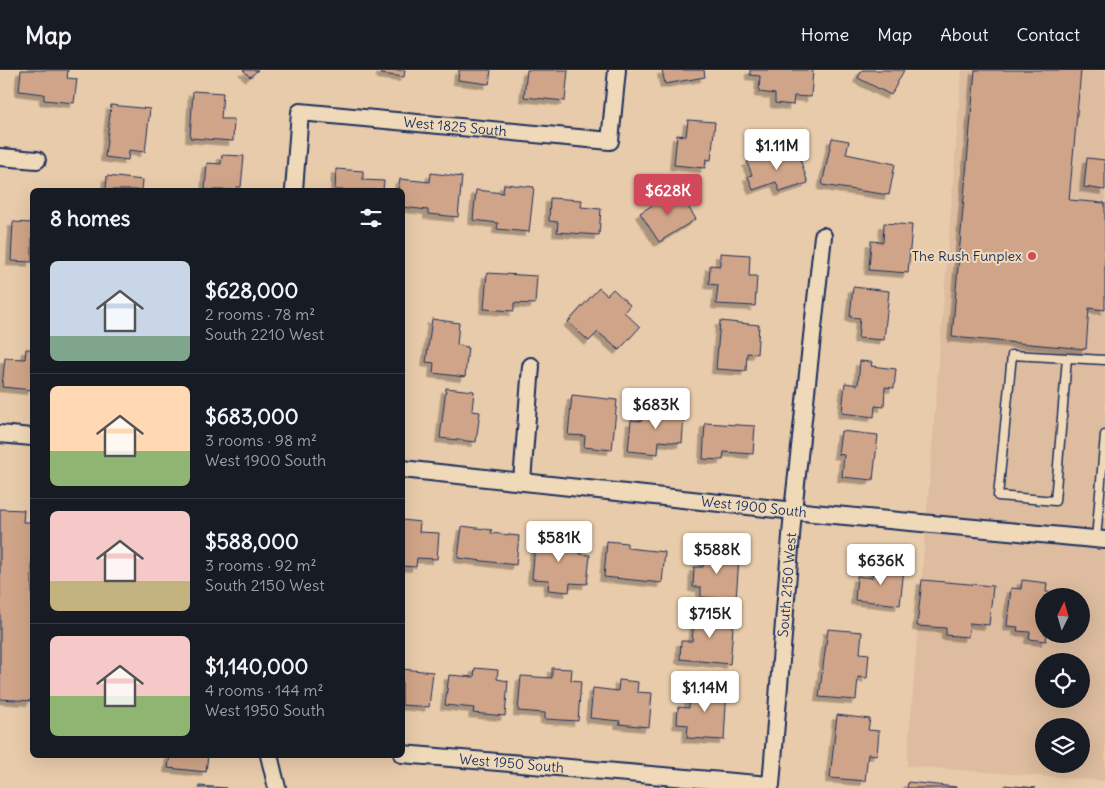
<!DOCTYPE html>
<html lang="en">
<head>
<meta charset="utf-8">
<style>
	:root { --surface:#171b24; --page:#20242c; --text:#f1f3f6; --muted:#9ea1a6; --line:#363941; --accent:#d1495b }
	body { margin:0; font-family:Delius,sans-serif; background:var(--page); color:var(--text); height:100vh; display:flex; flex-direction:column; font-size:19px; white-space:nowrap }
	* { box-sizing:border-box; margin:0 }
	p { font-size:16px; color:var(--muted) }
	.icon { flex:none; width:28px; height:28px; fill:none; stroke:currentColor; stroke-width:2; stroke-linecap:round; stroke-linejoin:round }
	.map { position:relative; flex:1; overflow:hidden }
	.drawer { position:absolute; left:30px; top:118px; width:375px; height:570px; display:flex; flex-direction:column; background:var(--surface); border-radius:8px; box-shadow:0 5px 20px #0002 }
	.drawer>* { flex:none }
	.needle { width:32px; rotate:5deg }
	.fabs { position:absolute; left:1035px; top:518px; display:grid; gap:10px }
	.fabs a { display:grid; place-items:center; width:55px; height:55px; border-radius:50%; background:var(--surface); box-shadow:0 5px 20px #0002; font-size:25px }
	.price { position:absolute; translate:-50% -42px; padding:0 11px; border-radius:5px; background:#fff; color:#222; font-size:16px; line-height:32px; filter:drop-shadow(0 1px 2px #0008) }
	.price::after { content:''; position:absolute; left:50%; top:30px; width:15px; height:11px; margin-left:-8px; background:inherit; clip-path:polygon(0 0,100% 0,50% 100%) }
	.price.current { background:var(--accent); color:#fff }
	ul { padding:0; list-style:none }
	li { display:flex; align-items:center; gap:15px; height:125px; padding:0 20px }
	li+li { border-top:1px solid var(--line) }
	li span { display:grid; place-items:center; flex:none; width:140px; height:100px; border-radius:8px; color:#555 }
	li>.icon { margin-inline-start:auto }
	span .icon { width:60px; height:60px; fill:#fffc; stroke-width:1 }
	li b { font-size:21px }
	h2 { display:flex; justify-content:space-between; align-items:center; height:60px; padding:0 20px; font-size:21px }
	header { display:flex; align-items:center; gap:30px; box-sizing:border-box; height:70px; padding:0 25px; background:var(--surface); border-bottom:1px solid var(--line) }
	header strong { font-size:24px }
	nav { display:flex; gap:28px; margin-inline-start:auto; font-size:18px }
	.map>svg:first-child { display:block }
	.built { fill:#ddbc9f; fill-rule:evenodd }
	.building { fill:#d0a488; stroke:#1b2f5e; filter:url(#shadow) }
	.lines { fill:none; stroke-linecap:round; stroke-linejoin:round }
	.service-casing { stroke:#1b2f5e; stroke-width:11 }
	.minor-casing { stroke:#1b2f5e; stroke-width:20 }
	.service { stroke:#efd9b8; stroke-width:8 }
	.minor { stroke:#efd9b8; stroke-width:16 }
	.poi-dot { fill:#d1495b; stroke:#efd9b8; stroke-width:2 }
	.labels { text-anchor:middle; stroke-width:4; stroke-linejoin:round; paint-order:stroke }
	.street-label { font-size:14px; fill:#1b2f5e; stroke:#efd9b8 }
	.poi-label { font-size:14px; fill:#1b2f5e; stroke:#efd9b8; text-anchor:end }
</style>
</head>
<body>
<header>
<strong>Map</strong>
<nav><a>Home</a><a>Map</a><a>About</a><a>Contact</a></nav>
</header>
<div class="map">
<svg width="1105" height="718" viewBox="0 0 1105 718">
	<defs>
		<filter id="shadow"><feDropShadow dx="-4.5" dy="4.5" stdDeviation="0" flood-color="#0004"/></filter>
	</defs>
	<rect width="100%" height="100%" fill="#e8cbaa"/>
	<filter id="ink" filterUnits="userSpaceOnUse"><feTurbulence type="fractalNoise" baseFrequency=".02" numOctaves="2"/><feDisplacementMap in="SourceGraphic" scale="10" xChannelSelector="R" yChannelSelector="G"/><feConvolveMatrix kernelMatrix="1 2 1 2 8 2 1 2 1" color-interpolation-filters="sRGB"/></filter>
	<g filter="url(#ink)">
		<path class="built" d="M962,0H1105V711L907,696ZM1044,526H1081V564H1044ZM1044,591H1081V629H1044ZM1044,656H1081V694H1044Z"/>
		<path class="building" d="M21,0H68L67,8L77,9L74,33L44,30V24L19,21Z
			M243,0H258L250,7Z
			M381,0H405L404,7L381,4Z
			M459,0H491L489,14L458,10Z
			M527,0H568L565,31L524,27Z
			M662,0H704L705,7L665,14Z
			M750,0H813L811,27L794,26L793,35L775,33V24L759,22L760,6L750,5Z
			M862,0H904L891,25L858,8Z
			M975,0H1081L1069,130L1105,133V240L1089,238L1086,279L952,267Z
			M193,21L223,23L221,49H234L233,71L190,68Z
			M111,35L150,39L145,82L129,80L128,90L105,87Z
			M688,50L715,52L711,90L706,89L705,98L674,95L677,65L686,66Z
			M832,68L849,71L846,84L895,94L889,125L822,115Z
			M785,79L788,86L798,83L808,113L780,122L776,112L753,120L748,106L752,105L747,92Z
			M222,85L244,86L241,117H237V120H205L207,93L221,94Z
			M1087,88L1105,90V120L1084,117Z
			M336,99L363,101V110L384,111L383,120H335Z
			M431,103L462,107L458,147L428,144V140L402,137V120H398L400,109L430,112Z
			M107,106L143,110L142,120H106Z
			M504,114L534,117L529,162L497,159L498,153L473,150L476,120L503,123Z
			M677,119L696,149L659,172L640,143Z
			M550,128L582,130L581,137L601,139L599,165L557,162L558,152L549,151Z
			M13,152L32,153V192L11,191Z
			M884,153L912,155L908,203L869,200L871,171L883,172Z
			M720,183L750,185L749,206H757L755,236L716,234L718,215L709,214L710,195L720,196Z
			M487,203L537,206L535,234L514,233V241L484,239Z
			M853,217L889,221L884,270L858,268L860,248L850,247Z
			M599,218L607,225L613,219L630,235L624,242L640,257L619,280L598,262L589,271L568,252Z
			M432,249L459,253L457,275L468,277L465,307L433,303L434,293L426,292Z
			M720,251L759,255L757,284L747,283L746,301L716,299Z
			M26,279H32V320L2,317L5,288L25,289Z
			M860,291L872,292L871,296L896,299L894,318L885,317L884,337L875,336L874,347L842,343L845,313L858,315Z
			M446,318L474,321L472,341L480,342L476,372L440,368Z
			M572,325L617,330L612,380L584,377L585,366L568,365Z
			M654,334L674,336L673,345L684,346L682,373L659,371L658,384L628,381L631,350L641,351L642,342L653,343Z
			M705,353L755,356L753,384L724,382L723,390L703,389Z
			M841,361L878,365L873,410L842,407L844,385L838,384Z
			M0,439L24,440L23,452H32V631L0,629Z
			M402,450L420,452L419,462L439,463L437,489L417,488L416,497L402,496Z
			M462,456L492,460L491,463L519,466L516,495L458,488Z
			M536,464L565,466L564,479L581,480L580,484L590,485L587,514L570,513L569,522L548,520L549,510L532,509Z
			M607,471L627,473V478L665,482L662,513L604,507Z
			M705,475L723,476L722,487L739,488L736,529L701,527V517H693L694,497H703Z
			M873,495L904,499L900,535L855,530L857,506L872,508Z
			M922,510L993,516L989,555L970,553L968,567L946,565V558L917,556Z
			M1022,510L1047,513L1046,522L1063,523V526H1044V564H1047L1046,571L1029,569L1030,562L1017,561L1018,557L1007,556L1011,518L1021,519Z
			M695,542L734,546L730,594L680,589L681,571H692Z
			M828,559L862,562L860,583L869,584L867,608L858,607L856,630L819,627Z
			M475,598L498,600L497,609L508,611L505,646L473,643L474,638L445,635L449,605L474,607Z
			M552,598L572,599L571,610L581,611L578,651L545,649V643L518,641L521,606L552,608Z
			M402,599L433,602L429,637L402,635Z
			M619,610L638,612L637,622L652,623L649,657L619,654L620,651L590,648L593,618L618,621Z
			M690,614L727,617L724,670L687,668L688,655L677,654L678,637L689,638Z
			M837,645L870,649L868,660L879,661L877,685L868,684L865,711L830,708Z
			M170,685H208L206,702L168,698Z
			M908,712L956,717V718H907Z
			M1005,715L1036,718H1005Z
			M199,716L226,718H199Z"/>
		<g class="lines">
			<g class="service-casing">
				<path id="service" d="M1067,288L1055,431L998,426L1012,285L1105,290
					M1096,469L1105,365"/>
			</g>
			<g class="minor-casing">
				<g id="minor">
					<path d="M0,87L37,90"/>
					<path id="s1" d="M294,120L300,42L610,71L617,0"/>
					<path d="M0,364L32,367"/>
					<path id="s2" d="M402,399L813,443L1105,470"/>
					<path d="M522,411L531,296"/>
					<path id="s3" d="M402,684L771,715L793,441L823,166"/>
					<path d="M269,685L277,718"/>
				</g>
			</g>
			<use href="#service" class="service"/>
			<use href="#minor" class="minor"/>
		</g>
	</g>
	<circle class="poi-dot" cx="1032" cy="186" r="5"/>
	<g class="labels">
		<g class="street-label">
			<text dy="5" stroke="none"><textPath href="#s1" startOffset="234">West 1825 South</textPath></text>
			<text dy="5" stroke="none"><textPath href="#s2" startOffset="354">West 1900 South</textPath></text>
			<text dy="5" stroke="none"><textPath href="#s3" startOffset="571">South 2150 West</textPath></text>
			<text dy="5" stroke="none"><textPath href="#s3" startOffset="110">West 1950 South</textPath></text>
		</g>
		<g class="poi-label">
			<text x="1022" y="191">The Rush Funplex</text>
		</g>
	</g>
</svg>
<div class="fabs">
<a><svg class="needle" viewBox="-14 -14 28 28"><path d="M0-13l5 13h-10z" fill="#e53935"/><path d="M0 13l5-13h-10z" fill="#9ea1a6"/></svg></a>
<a><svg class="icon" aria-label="locate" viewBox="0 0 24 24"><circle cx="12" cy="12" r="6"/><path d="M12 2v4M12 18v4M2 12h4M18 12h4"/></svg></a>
<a><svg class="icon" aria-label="layers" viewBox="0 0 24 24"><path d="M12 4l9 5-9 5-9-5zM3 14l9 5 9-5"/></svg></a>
</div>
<b class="price" style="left:777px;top:101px">$1.11M</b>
<b class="price current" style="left:668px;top:146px">$628K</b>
<b class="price" style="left:656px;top:360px">$683K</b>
<b class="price" style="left:559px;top:493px">$581K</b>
<b class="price" style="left:717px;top:505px">$588K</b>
<b class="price" style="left:881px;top:516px">$636K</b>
<b class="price" style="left:710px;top:569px">$715K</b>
<b class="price" style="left:705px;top:643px">$1.14M</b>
<section class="drawer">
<h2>8 homes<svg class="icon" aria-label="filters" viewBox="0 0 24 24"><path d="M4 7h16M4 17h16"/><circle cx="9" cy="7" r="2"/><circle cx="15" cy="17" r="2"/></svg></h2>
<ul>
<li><span style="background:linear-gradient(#c9d6e8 75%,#7fa58c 0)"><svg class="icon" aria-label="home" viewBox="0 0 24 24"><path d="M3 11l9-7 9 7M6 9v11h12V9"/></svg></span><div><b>$628,000</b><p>2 rooms · 78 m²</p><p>South 2210 West</p></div></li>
<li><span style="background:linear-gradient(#ffd9b3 65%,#8fb573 0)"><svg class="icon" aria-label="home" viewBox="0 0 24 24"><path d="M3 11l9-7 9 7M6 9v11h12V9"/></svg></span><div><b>$683,000</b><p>3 rooms · 98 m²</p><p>West 1900 South</p></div></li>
<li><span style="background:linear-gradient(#f6c9c9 70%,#c2b280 0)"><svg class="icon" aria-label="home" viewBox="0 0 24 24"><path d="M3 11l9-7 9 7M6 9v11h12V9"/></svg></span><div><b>$588,000</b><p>3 rooms · 92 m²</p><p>South 2150 West</p></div></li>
<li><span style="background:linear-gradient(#f6c9c9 60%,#8fb573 0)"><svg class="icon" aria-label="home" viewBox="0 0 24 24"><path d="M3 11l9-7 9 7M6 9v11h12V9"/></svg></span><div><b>$1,140,000</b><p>4 rooms · 144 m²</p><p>West 1950 South</p></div></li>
</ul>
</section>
</div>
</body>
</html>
